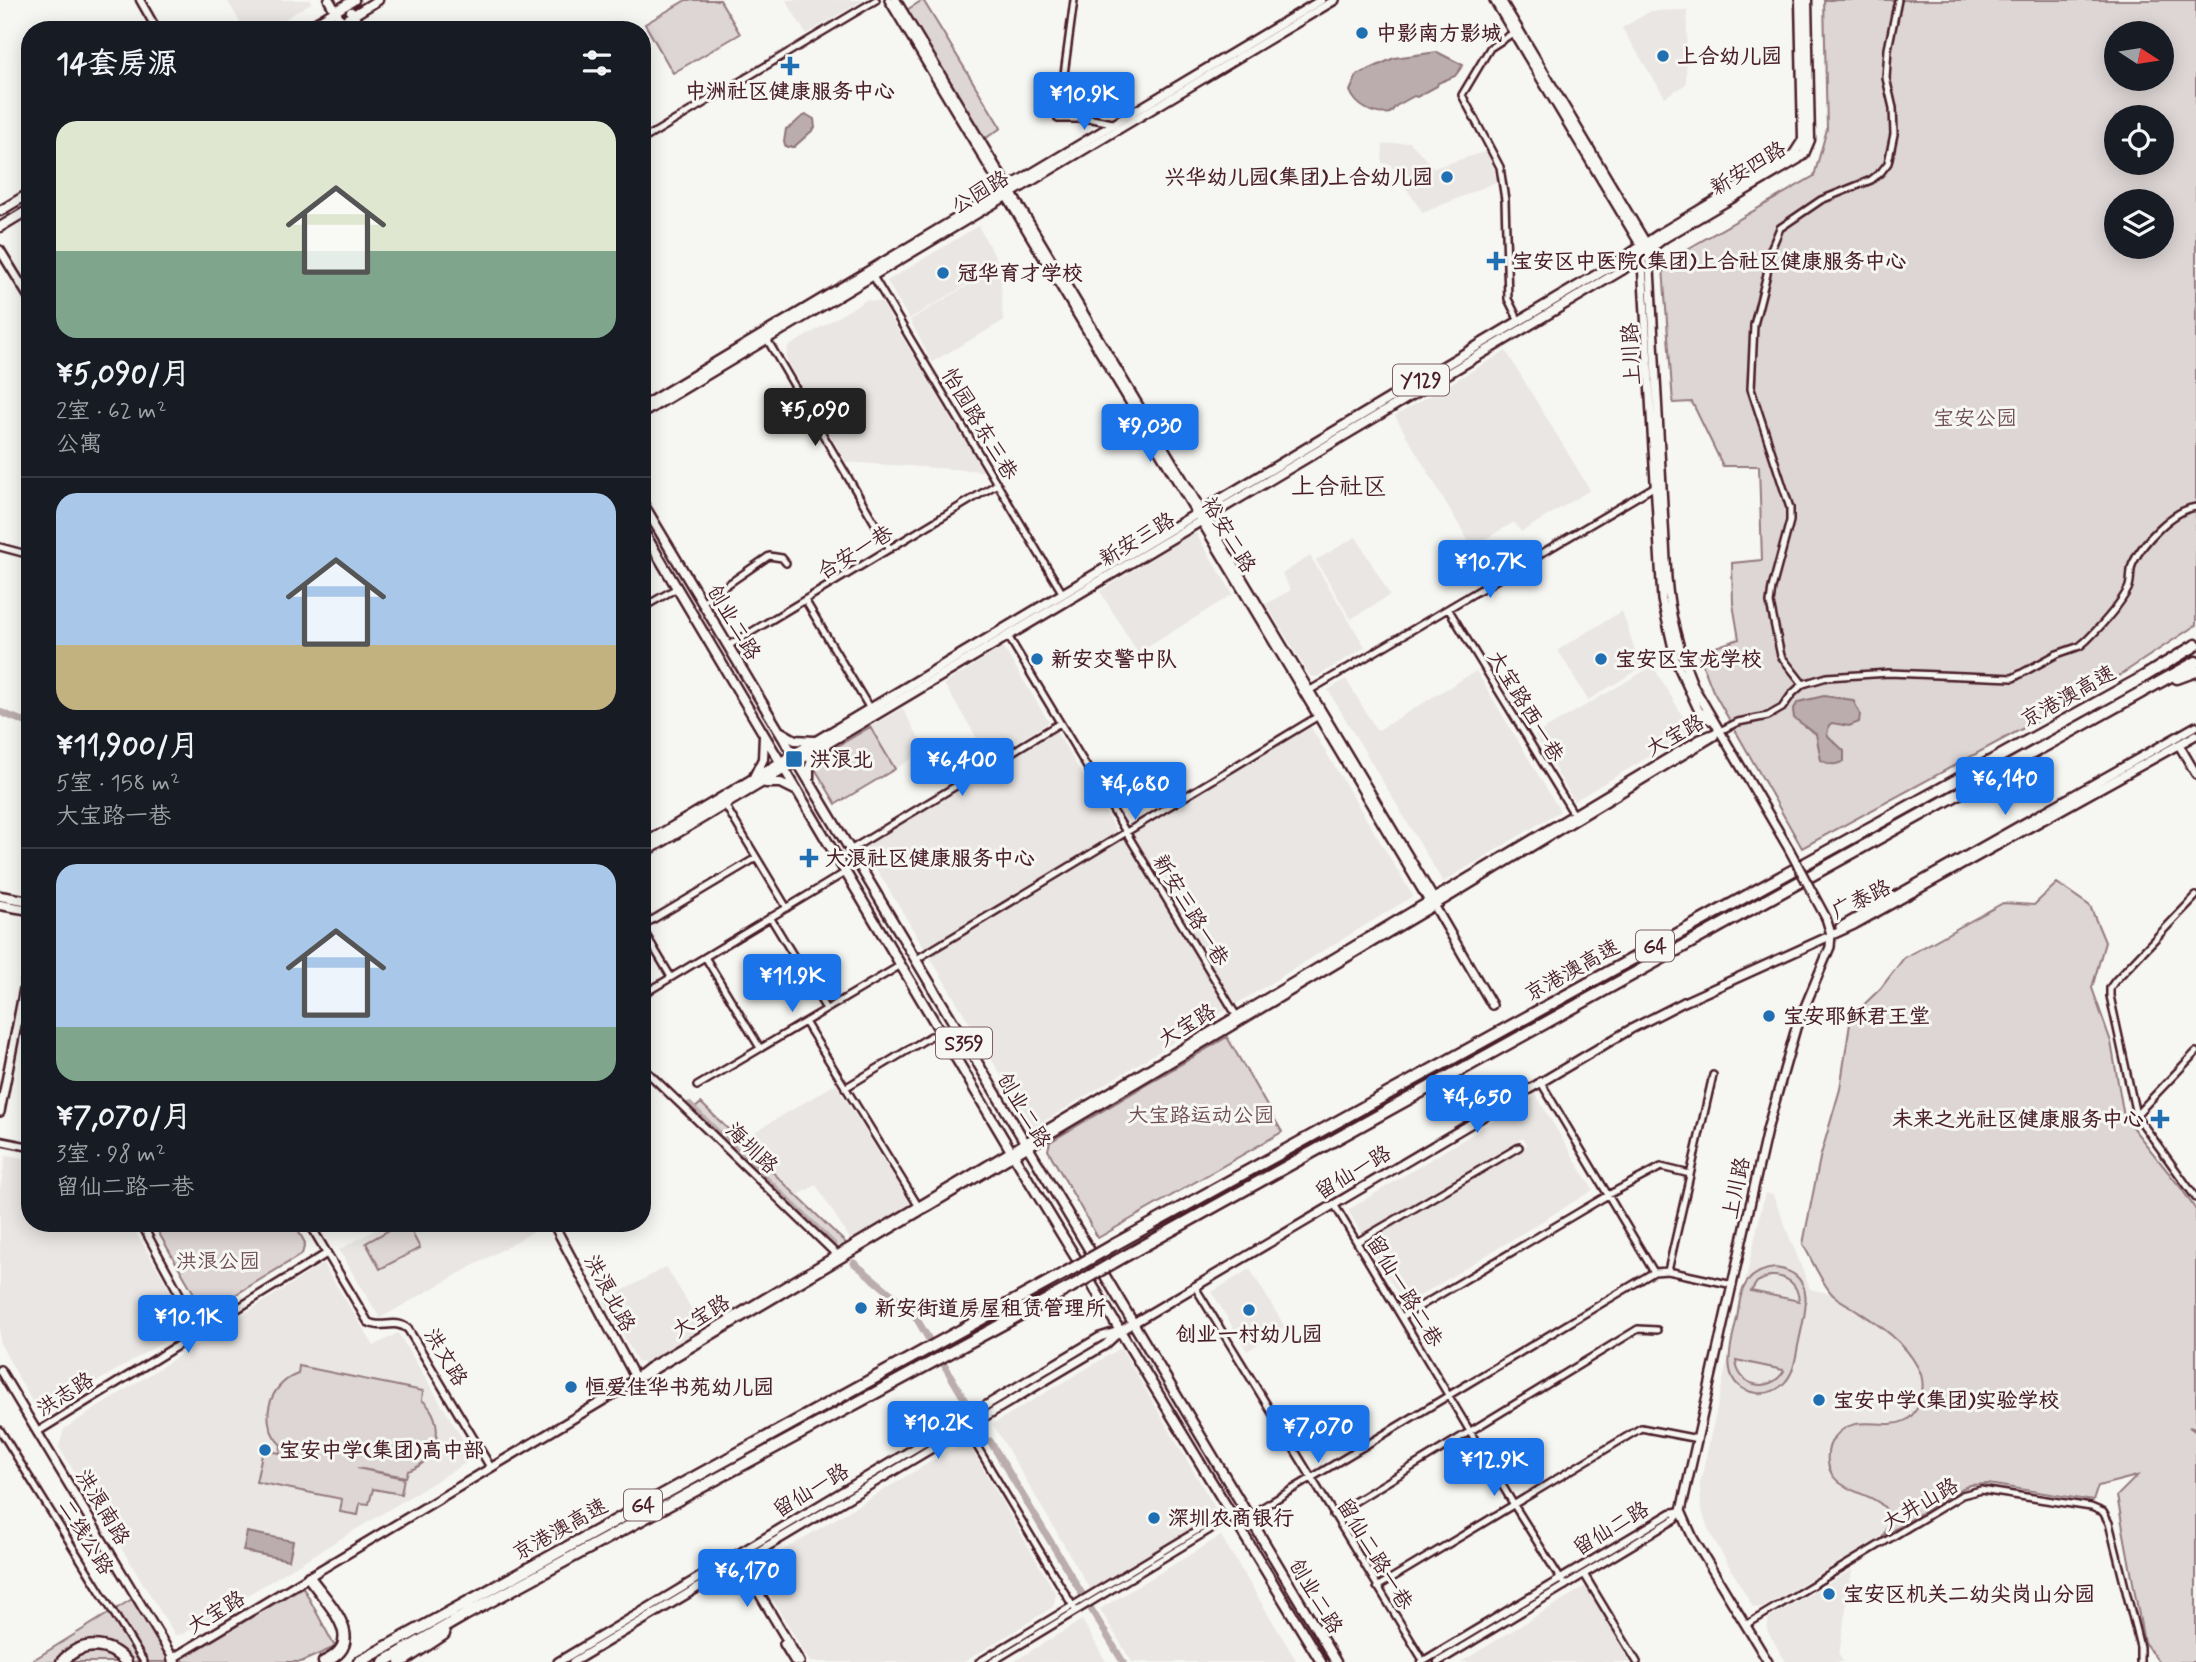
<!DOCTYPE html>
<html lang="zh">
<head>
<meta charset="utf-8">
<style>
	:root { --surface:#171b24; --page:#242831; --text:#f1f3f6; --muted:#9ea1a6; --line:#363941; --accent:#1a73e8 }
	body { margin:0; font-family:Mynerve,"LXGW WenKai TC",sans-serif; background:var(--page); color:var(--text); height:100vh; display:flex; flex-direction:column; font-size:26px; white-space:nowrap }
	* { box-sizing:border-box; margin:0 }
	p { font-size:23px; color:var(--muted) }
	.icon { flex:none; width:38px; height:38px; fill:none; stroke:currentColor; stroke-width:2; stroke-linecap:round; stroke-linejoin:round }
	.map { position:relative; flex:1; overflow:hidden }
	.panel { position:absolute; left:21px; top:21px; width:630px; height:1211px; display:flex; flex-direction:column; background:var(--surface); border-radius:28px; box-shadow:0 4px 18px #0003 }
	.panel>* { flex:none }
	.needle { width:46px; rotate:102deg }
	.fabs { position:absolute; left:2104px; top:21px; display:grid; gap:14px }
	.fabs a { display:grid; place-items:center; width:70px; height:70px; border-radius:50%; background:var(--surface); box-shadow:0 4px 18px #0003; font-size:35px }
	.price { position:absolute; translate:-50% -60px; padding:0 16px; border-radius:7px; background:var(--accent); color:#fff; font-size:23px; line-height:46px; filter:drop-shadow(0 2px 4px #0008) }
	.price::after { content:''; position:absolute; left:50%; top:42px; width:21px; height:16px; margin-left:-10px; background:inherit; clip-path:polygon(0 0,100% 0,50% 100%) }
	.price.selected { background:#222; color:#fff }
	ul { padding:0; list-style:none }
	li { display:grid; align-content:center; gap:14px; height:371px; padding:0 35px }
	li+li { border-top:2px solid var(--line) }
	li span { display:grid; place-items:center; height:217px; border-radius:21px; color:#555 }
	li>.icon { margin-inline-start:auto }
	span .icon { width:126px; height:126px; fill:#fffc; stroke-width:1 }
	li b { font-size:30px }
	h2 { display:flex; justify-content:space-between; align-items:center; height:84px; padding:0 35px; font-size:30px }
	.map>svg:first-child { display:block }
	.built { fill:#e9e6e3 }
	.green { fill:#ddd6d5; stroke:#947a80; stroke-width:2; fill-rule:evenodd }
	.water { fill:#bbadae; stroke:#8e747a; stroke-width:2 }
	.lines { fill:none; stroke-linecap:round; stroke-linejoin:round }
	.canal { stroke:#bbadae; stroke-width:7 }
	.minor-casing { stroke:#4a1f2b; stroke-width:10 }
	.tertiary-casing { stroke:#4a1f2b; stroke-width:11 }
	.secondary-casing { stroke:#4a1f2b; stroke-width:12 }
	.primary-casing { stroke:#4a1f2b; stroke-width:13 }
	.motorway-casing { stroke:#4a1f2b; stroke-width:15 }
	.minor { stroke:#f6f6f2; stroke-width:5 }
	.tertiary { stroke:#f6f6f2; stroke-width:6 }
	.secondary { stroke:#f6f6f2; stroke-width:7 }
	.primary { stroke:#f6f6f2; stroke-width:8 }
	.motorway { stroke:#f6f6f2; stroke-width:10 }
	.secondary-bridge-casing { stroke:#4a1f2b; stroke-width:12; stroke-linecap:butt }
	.motorway-bridge-casing { stroke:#4a1f2b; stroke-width:15; stroke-linecap:butt }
	.secondary-bridge { stroke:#f6f6f2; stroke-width:7 }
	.motorway-bridge { stroke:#f6f6f2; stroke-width:10 }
	.poi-dot { fill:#1f6fb2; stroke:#f6f6f2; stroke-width:2.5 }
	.labels { text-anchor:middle; stroke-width:6; stroke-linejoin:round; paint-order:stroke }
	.shield { fill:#f6f6f2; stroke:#7e6067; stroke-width:2 }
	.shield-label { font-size:19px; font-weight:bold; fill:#4a1f2b }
	.poi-label { font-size:21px; font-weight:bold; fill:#4a1f2b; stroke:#f6f6f2; text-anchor:start }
	.street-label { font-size:21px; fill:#4a1f2b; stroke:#f6f6f2 }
	.park-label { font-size:21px; fill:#6f4d56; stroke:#f6f6f2 }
	.quarter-label { font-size:24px; fill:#4a1f2b; stroke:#f6f6f2 }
</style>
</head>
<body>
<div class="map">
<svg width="2196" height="1662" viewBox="0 0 2196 1662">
	<rect width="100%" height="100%" fill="#f6f6f2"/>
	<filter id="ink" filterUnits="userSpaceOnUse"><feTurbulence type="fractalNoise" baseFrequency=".0143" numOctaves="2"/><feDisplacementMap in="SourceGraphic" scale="14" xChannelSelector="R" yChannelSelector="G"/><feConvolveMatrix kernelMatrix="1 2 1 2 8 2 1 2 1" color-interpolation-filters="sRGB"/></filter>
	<g filter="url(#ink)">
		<path class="built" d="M227,0H310L311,3L267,30H245Z
			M786,0H864L806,34Z
			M1687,10L1686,84L1665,97L1622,28L1651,11Z
			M1410,142L1434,168L1487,151L1495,171L1496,182L1423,213L1390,164L1382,163L1383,145Z
			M978,226L1000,265L909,319L887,281Z
			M1000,266L1003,321L932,362L910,320Z
			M866,300L881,302L983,471L846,462L786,358L788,347Z
			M1506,351L1590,490L1521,532L1514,522L1472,547L1395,416Z
			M1195,532L1233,594L1138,653L1100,591Z
			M1356,537L1390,595L1351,619L1316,560Z
			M1310,556L1365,647L1316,677L1310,676L1266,604L1291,590L1282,574Z
			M1622,611L1641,668L1588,700L1558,650Z
			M1003,647L1049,722L990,759L944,684Z
			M1653,666L1689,727L1687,734L1574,801L1535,735Z
			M1476,671L1560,811L1443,882L1328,690L1346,679L1377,731Z
			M902,708L926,750L895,769L870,727Z
			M1310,726L1413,896L1033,1128L862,845L1054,728L1122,840Z
			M836,1084L911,1205L852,1242L816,1185L798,1195L741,1140Z
			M1536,1095L1593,1190L1405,1305L1367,1243L1527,1144L1523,1138L1363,1236L1348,1210Z
			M6,1155L30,1159V1223H130L186,1317L183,1330L46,1412L36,1409L0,1343V1189Z
			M1765,1193L1773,1195L1810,1289L1832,1294L1892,1333L1917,1364L1923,1378V1393L1918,1407L1908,1419L1896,1422L1862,1423L1841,1486L1875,1498L1882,1504L1888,1519L1883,1536L1762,1608L1753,1607L1709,1531L1701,1508L1700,1484Z
			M388,1223H528L533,1232L380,1318L339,1250Z
			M323,1264L374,1346L398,1333L471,1453L469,1461L183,1634L175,1635L59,1447L64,1429Z
			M666,1267L703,1328L645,1363L638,1362L604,1301Z
			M1250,1269L1285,1327L1247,1351L1212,1292Z
			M1121,1348L1218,1513L1090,1589L993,1424Z
			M955,1447H970L1056,1594L1053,1607L964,1662H810L754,1568Z
			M1221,1536L1297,1662H1132L1100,1609Z
			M1852,1570L1839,1654L1843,1662H1786L1767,1630L1769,1618Z
			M1586,1586L1632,1662H1461Z
			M1082,1620L1106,1662H1013Z"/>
		<path class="green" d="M686,0H720L740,34L673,73L645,24Z
			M923,0L1001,128L983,140L905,11Z
			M1824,0H2196V625L2114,679L1802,848L1713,691L1698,653L1739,639L1733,604L1732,563L1762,560L1759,466H1723L1692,402L1673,403L1663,268L1672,258L1814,176L1827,129ZM2116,33H2161V79H2116ZM2116,117H2161V163H2116ZM2116,201H2161V247H2116Z
			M870,727L895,769L836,804L811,762Z
			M2057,883L2090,906L2105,942L2092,988L2111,1042L2124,1117L2181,1188L2196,1210V1429L2189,1427L2196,1432V1662H2159L2144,1642L2117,1496L2137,1476L2098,1486L2093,1501L1988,1484L1970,1485L1959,1490L1883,1536C1908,1486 1833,1504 1828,1463C1827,1454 1828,1445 1834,1438C1855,1410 1885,1433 1908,1419C1913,1415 1918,1407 1920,1402C1924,1389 1924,1377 1917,1366C1903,1340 1879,1325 1855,1309C1848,1305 1839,1300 1833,1295C1822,1284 1811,1258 1803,1244L1820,1158L1840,1089L1851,1017L1880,989L1904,958L2003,903L2034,905Z
			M1227,1037L1282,1132L1098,1238L1048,1150L1050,1142Z
			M701,1103L850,1247L837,1255L688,1114Z
			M153,1223H294L305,1243L302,1254L209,1311L203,1309Z
			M402,1223H407L420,1248L380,1269L366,1243Z
			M1775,1268C1818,1273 1805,1312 1799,1341C1796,1354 1795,1371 1786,1381C1779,1390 1768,1394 1757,1393C1716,1388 1731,1344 1737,1318C1739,1306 1740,1292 1747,1282C1754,1273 1764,1269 1775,1268ZM1770,1276C1787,1275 1798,1284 1799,1301L1751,1291L1757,1282ZM1736,1360L1783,1370L1784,1371C1770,1394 1737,1387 1736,1360Z
			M299,1366L423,1391L422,1400C447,1420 439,1462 408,1471L406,1477L357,1468L404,1478L401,1494L373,1489L369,1504L360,1503L358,1515L340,1512L342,1499L256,1482L263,1450L280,1453L281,1445C258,1423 268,1384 298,1374Z
			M303,1587L335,1647L301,1662H184L182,1658Z
			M132,1599L172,1662H30Z"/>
		<path class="water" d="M1437,52L1463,65L1455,76L1438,83L1437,86L1417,97L1414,96L1396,106L1390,113C1373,116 1356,106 1350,91L1357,75L1394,58Z
			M807,115L814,119L815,128L794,147H786L784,142L786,129C798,124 797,117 807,115Z
			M1824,696L1853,700L1860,714L1859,722L1849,726L1832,723L1829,725L1827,735L1844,751V761C1835,766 1830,765 1821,760L1816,734L1794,718L1793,710L1798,702Z
			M247,1532L293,1541L289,1560L243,1551Z"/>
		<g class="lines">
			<path class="canal" d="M0,712L30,724
				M689,1105L833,1244
				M854,1263L912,1311L965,1400
				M990,1441L1123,1662"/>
			<g class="minor-casing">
				<path id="minor" d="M1074,0L1058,119H1092L1113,123
					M1516,31L1490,48L1462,95L1500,167L1505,200L1508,299L1519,321
					M642,140L876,0
					M871,273L1063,594
					M765,336L890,549
					M0,547L30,555
					M805,600L870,709
					M702,602L769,556L782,558L786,563
					M642,608L677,588
					M1449,610L1575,816
					M1008,636L1238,1018
					M728,646L997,484
					M1803,684L1781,656L1770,603L1772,588L1790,521V508L1751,389L1754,325L1767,274L1769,254L1780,228L1821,200L1871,180L1881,172L1888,163L1894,134L1893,108L1886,78L1888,49L1898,0
					M1307,692L1657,485
					M1720,731L1738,722L1768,716L1782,708L1792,694L1803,684L1827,677L1889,673L2013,678L2057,654L2080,646L2087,640C2101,626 2118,608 2128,589C2132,581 2129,571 2133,563C2143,542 2173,510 2196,507
					M725,805L787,908
					M850,850L1060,723
					M2196,896L2115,981L2110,988V996L2136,1115L2196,1198
					M770,917L826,1009
					M642,926L756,858
					M642,928L671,977
					M705,957L760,1048
					M915,960L1320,715
					M642,995L846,872
					M805,1022L919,1207
					M1540,1081L1654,1272
					M697,1086L901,965
					M845,1088L931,1036
					M2136,1115L2196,1052
					M1334,1204L1514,1505L1565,1586
					M1357,1242L1519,1147
					M1668,1271L1713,1075
					M1195,1287L1421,1657
					M1402,1317L1608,1195L1661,1167L1690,1174
					M966,1428L1074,1608
					M0,1430L144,1662
					M1333,1515L1638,1329L1657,1330
					M1248,1516L1654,1272L1668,1271L1733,1285
					M1584,1574L1637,1662
					M1377,1587L1641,1428L1698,1439
					M1746,1625L1962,1495L1981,1490L2091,1507L2103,1512L2109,1523L2140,1647V1662
					M979,1662L1228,1512
					M992,1662L1231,1517"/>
			</g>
			<g class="tertiary-casing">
				<path id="tertiary" d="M140,0L157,30
					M642,1067L837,1255
					M0,1141L30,1147
					M141,1223L200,1332
					M309,1223L368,1322C382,1330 394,1318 408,1329L491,1468
					M37,1432L326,1254
					M1422,1662L1671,1513L1681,1511
					M1438,1662L1675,1519L1681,1511"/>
			</g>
			<g class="secondary-casing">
				<path id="secondary" d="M889,0L1430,903
					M896,0L1428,889L1434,899V905L1492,1005
					M1494,0L1641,246L1662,600L1676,662L1699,711L1710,720
					M1501,0L1646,243L1649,250L1667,578C1670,617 1679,651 1694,687L1789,849
					M0,250L30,299
					M642,406L1321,0
					M642,414L1335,0
					M2179,745L2196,774
					M1840,927L2196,726
					M0,1112L30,958
					M553,1223L636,1379
					M0,1370L173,1658L619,1391L648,1368L1700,739L1720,731
					M643,1376L1452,895L1714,736
					M738,1558L800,1662
					M784,1644L795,1662
					M558,1662L1100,1337L1116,1332
					M573,1662L1105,1345L1120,1331L1631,1029L1684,1002L1854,925L2196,735
					M1768,1662L1693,1538L1681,1511L1767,1130L1796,1028L1830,947L1831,934L1826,918"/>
			</g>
			<g class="primary-casing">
				<path id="primary" d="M329,0L346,30
					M351,12L362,30
					M304,30L354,0
					M329,30L378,0
					M0,211L30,193
					M0,227L30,209
					M642,502L1336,1662
					M642,529L1011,1151L1321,1662
					M781,732L795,740L814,741
					M754,777L763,759L764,736
					M809,781V769L815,753
					M766,783H781L797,791
					M642,845L1618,262L1661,233L1794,154L1803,140L1800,0
					M642,854L1622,270L1664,238L1798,159L1804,154L1810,140L1807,0
					M0,896L30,901
					M0,905L30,910"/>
			</g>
			<g class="motorway-casing">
				<path id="motorway" d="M2177,678L2196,671
					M1112,1246L2140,679L2196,645
					M1118,1260L2196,662
					M309,1577C327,1603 370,1642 324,1662
					M173,1658L174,1662
					M62,1662C80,1641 108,1641 126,1662
					M359,1662L1065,1273
					M384,1662L465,1615L1071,1287
					M401,1662L444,1634"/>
			</g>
			<use href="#minor" class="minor"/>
			<use href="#tertiary" class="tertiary"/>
			<use href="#secondary" class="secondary"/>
			<use href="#primary" class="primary"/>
			<use href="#motorway" class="motorway"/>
			<g class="secondary-bridge-casing">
				<path id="secondary-bridge" d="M1789,849L1826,918"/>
			</g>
			<g class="motorway-bridge-casing">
				<path id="motorway-bridge" d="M1065,1273L1112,1246
					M1071,1287L1118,1260"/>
			</g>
			<use href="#secondary-bridge" class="secondary-bridge"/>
			<use href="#motorway-bridge" class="motorway-bridge"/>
		</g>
	</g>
	<g class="poi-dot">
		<circle cx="1362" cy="33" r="7"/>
		<circle cx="1663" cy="56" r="7"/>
		<path d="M786.5 55.5h7v7h7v7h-7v7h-7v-7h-7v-7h7z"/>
		<circle cx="1447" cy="177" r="7"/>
		<path d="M1492.5 250.5h7v7h7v7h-7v7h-7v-7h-7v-7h7z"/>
		<circle cx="943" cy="273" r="7"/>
		<circle cx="1037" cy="659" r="7"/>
		<circle cx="1601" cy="659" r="7"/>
		<rect x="785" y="750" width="18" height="18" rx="3.5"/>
		<path d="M805.5 847.5h7v7h7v7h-7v7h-7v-7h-7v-7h7z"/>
		<circle cx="1769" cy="1016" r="7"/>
		<path d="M2156.5 1108.5h7v7h7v7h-7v7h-7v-7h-7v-7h7z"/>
		<circle cx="861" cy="1308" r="7"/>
		<circle cx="1249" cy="1310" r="7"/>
		<circle cx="571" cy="1387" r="7"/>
		<circle cx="1819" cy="1400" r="7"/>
		<circle cx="265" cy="1450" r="7"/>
		<circle cx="1154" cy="1518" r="7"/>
		<circle cx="1829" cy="1594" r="7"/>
	</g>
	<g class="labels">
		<g class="shield">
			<rect x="1393" y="364.5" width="56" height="31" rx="5"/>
			<rect x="1636" y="930.5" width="38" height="31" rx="5"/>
			<rect x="936" y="1027.5" width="56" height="31" rx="5"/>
			<rect x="624" y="1489.5" width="38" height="31" rx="5"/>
		</g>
		<g class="shield-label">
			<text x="1421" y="387">Y129</text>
			<text x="1655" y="953">G4</text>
			<text x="964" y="1050">S359</text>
			<text x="643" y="1512">G4</text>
		</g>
		<g class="poi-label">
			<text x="1376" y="40">中影南方影城</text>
			<text x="1677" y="63">上合幼儿园</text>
			<text x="790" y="98" text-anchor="middle">中洲社区健康服务中心</text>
			<text x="1433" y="184" text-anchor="end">兴华幼儿园(集团)上合幼儿园</text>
			<text x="1512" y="268">宝安区中医院(集团)上合社区健康服务中心</text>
			<text x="957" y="280">冠华育才学校</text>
			<text x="1051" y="666">新安交警中队</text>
			<text x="1615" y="666">宝安区宝龙学校</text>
			<text x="810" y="766">洪浪北</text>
			<text x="825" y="865">大浪社区健康服务中心</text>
			<text x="1783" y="1023">宝安耶稣君王堂</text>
			<text x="2144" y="1126" text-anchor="end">未来之光社区健康服务中心</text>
			<text x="875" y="1315">新安街道房屋租赁管理所</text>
			<text x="1249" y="1341" text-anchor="middle">创业一村幼儿园</text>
			<text x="585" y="1394">恒爱佳华书苑幼儿园</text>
			<text x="1833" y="1407">宝安中学(集团)实验学校</text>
			<text x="279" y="1457">宝安中学(集团)高中部</text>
			<text x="1168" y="1525">深圳农商银行</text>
			<text x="1843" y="1601">宝安区机关二幼尖岗山分园</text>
		</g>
		<g class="street-label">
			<text transform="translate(1748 168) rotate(-31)" y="7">新安四路</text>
			<text transform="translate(980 192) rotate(-31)" y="7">公园路</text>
			<text transform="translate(1631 354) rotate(-93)" y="7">上川路</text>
			<text transform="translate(980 424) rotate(59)" y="7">怡园路东三巷</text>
			<text transform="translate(1229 535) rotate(59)" y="7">裕安二路</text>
			<text transform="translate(1137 539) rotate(-31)" y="7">新安三路</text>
			<text transform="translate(855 552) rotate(-31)" y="7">合安一巷</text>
			<text transform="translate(734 622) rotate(59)" y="7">创业二路</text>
			<text transform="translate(2068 696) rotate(-29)" y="7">京港澳高速</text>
			<text transform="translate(1526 706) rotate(59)" y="7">大宝路西一巷</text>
			<text transform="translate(1675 735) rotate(-29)" y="7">大宝路</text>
			<text transform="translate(1861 899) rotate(-26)" y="7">广泰路</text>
			<text transform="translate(1191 910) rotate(59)" y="7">新安三路一巷</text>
			<text transform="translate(1572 970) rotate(-29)" y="7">京港澳高速</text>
			<text transform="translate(1187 1025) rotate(-31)" y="7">大宝路</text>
			<text transform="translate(1024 1110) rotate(59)" y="7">创业二路</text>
			<text transform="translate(752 1148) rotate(44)" y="7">海圳路</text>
			<text transform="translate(1353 1172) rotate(-31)" y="7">留仙一路</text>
			<text transform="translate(1736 1188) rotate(-78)" y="7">上川路</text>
			<text transform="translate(1405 1291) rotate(59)" y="7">留仙一路二巷</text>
			<text transform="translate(610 1293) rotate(62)" y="7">洪浪北路</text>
			<text transform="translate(701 1316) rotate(-31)" y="7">大宝路</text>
			<text transform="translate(446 1357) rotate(59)" y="7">洪文路</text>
			<text transform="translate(65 1394) rotate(-32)" y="7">洪志路</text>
			<text transform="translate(811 1490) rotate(-31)" y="7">留仙一路</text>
			<text transform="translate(1920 1504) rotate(-30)" y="7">大井山路</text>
			<text transform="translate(103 1507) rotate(59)" y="7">洪浪南路</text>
			<text transform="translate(1611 1528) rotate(-31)" y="7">留仙二路</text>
			<text transform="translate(560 1529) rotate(-29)" y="7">京港澳高速</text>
			<text transform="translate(86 1537) rotate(58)" y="7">二线公路</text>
			<text transform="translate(1375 1554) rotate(59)" y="7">留仙二路一巷</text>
			<text transform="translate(1316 1596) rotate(59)" y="7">创业二路</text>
			<text transform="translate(216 1612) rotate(-31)" y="7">大宝路</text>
		</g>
		<g class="park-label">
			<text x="1975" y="425">宝安公园</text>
			<text x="1201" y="1122">大宝路运动公园</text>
			<text x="218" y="1268">洪浪公园</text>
		</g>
		<g class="quarter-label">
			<text x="1339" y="494">上合社区</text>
		</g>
	</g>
</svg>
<div class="fabs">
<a><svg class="needle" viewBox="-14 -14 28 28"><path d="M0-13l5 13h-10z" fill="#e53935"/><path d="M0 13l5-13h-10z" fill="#9ea1a6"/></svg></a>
<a><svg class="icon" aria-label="locate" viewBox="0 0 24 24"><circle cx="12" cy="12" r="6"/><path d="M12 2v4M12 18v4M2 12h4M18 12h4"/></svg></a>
<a><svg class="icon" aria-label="layers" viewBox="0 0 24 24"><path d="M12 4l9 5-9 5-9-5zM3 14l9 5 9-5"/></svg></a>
</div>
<b class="price" style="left:1084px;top:132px">¥10.9K</b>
<b class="price selected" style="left:815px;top:448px">¥5,090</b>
<b class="price" style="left:1150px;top:464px">¥9,030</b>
<b class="price" style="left:1490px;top:600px">¥10.7K</b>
<b class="price" style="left:962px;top:798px">¥6,400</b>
<b class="price" style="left:2005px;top:817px">¥6,140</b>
<b class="price" style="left:1135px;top:822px">¥4,680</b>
<b class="price" style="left:792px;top:1014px">¥11.9K</b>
<b class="price" style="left:1477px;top:1135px">¥4,650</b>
<b class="price" style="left:188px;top:1355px">¥10.1K</b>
<b class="price" style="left:938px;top:1461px">¥10.2K</b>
<b class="price" style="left:1318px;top:1465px">¥7,070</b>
<b class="price" style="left:1494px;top:1498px">¥12.9K</b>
<b class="price" style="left:747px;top:1609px">¥6,170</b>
<section class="panel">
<h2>14套房源<svg class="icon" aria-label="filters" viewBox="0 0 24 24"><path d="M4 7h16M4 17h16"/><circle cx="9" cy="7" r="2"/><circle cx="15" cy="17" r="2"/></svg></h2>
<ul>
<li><span style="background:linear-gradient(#dfe7d0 60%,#7fa58c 0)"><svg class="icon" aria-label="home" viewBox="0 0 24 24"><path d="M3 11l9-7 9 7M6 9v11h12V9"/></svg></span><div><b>¥5,090/月</b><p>2室 · 62 m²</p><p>公寓</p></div></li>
<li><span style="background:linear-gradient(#a9c7e8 70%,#c2b280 0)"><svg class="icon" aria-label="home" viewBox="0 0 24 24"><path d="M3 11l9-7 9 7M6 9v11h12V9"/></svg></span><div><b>¥11,900/月</b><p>5室 · 158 m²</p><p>大宝路一巷</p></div></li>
<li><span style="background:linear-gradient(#a9c7e8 75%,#7fa58c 0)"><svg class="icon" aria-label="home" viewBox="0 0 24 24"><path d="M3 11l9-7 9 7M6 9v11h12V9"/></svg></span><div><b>¥7,070/月</b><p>3室 · 98 m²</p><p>留仙二路一巷</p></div></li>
</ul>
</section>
</div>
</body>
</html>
